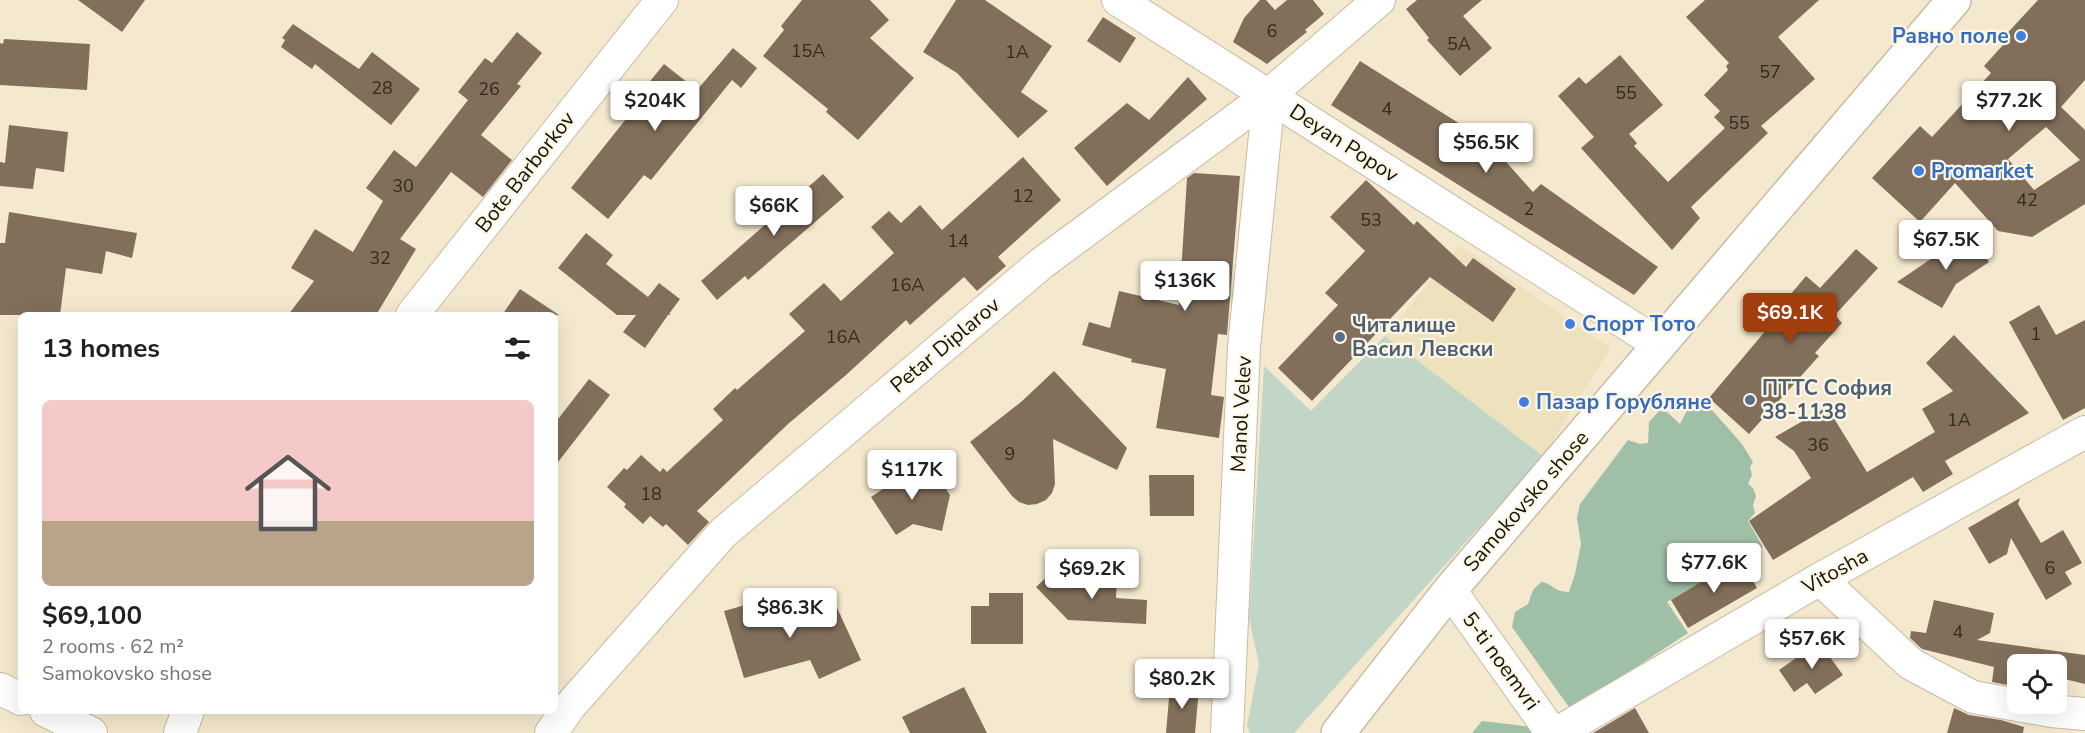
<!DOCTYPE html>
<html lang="en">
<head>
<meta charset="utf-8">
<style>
	:root { --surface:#fff; --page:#f2f2f2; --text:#202124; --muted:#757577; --accent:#a23d0d }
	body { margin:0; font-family:"Nunito Sans",sans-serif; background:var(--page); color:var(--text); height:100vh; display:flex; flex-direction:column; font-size:22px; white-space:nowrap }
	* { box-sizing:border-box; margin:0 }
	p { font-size:20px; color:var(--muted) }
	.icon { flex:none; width:33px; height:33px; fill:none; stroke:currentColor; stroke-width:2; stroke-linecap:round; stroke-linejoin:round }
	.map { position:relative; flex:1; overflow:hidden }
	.sheet { position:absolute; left:18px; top:312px; width:540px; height:402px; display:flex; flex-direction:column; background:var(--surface); border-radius:9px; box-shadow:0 6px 24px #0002 }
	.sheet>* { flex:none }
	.controls { position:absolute; left:2007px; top:654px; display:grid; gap:12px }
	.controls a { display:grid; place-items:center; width:60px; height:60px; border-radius:9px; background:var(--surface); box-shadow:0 6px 24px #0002; font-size:30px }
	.price { position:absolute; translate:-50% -51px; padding:0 14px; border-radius:6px; background:#fff; color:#222; font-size:20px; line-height:39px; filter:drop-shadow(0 2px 3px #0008) }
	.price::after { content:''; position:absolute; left:50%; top:36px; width:18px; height:14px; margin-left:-9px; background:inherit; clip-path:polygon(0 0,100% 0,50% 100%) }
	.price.selected { background:var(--accent); color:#fff }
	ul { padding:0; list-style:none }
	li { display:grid; align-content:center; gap:12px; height:318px; padding:0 24px }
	li span { display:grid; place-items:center; height:186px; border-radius:9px; color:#555 }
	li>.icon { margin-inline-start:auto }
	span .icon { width:108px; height:108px; fill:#fffc; stroke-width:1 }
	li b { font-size:26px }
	h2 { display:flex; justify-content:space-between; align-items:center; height:72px; padding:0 24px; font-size:26px }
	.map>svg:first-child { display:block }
	.built { fill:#eee1be }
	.green { fill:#c1d6c6 }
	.forest { fill:#9fbfa7 }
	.building { fill:#826f5b; fill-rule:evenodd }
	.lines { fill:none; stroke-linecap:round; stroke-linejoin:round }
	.street-casing { stroke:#c6bca1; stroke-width:34 }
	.secondary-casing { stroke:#c6bca1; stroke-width:36 }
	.street { stroke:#fff; stroke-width:32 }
	.secondary { stroke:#fff; stroke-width:33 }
	.shop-dot { fill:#3f7fe0; stroke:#fdf7e6; stroke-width:2 }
	.service-dot { fill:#5c6f8a; stroke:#fdf7e6; stroke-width:2 }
	.labels { text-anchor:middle; stroke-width:4.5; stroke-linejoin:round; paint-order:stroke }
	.number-label { font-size:18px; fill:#312a1e }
	.shop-label { font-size:21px; font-weight:bold; fill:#366cbe; stroke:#fdf7e6; text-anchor:start }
	.street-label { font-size:21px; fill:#161309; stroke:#fdf7e6 }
	.service-label { font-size:21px; font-weight:bold; fill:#4e5e75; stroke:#fdf7e6; text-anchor:start }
</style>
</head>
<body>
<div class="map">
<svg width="2085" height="733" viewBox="0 0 2085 733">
	<rect width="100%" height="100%" fill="#f4e9ce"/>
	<path class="built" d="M1460,245L1611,348L1543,456L1385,336Z"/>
	<path class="green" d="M1385,336L1543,456L1294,733H1250L1247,726L1259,664L1249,618L1264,366L1311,411Z"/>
	<path class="forest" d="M1704,401L1742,444L1753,462L1750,467L1752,475L1748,484L1753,488L1756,496L1753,505L1755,513L1748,521L1763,547L1667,602L1688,633L1571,710L1512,627L1515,612L1528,604L1533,590L1541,582C1552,583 1554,592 1569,592L1575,574L1581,544L1577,518L1580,504L1628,440L1640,444L1648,443L1649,422L1659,411L1667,412L1680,424L1690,405Z
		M1482,721L1533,727L1535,733H1472Z"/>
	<path class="building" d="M78,0H145L122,32Z
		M802,0H870L889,20L870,38L914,78L858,140L826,112L828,109L763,56L784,30L781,26Z
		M956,0H985L1052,46L1021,92L1048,111L1018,138L957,73L923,52Z
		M1260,0H1266L1275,10L1287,0H1313L1324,14L1305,30L1307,32L1267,64L1233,42L1244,18Z
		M1417,0H1482L1463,16L1492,48L1460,76L1427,40L1429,38L1406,9Z
		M1705,0H1819L1778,37L1815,79L1761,126L1768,133L1691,207L1700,218L1672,250L1581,148L1594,137L1558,96L1579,77L1586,84L1620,55L1663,105L1629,134L1637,143L1634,146L1668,182L1725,128L1714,117L1720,111L1704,95L1728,70L1726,66L1729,63L1686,17Z
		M2038,0H2085V80L2061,107L2085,130V204L2032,237L1998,231L1955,183L1920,222L1872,178L1920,126L1932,137L1991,73L1984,66L2003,45L2000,41ZM2046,127L2080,160L2034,190L2008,159Z
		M1103,17L1136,38L1120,63L1087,41Z
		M293,24L359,69L372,52L420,89L391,125L315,64L312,69L281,47L285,40L282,38Z
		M517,32L542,53L517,84L521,86L481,135L512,160L483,197L451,172L400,239L416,249L376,315H288L314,281L291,268L315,229L353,252L383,201L366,188L394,150L416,167L468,100L458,92L485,58L492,63Z
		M4,39L90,44L87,90L0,85V43L3,44Z
		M733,48L757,68L741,88L732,80L651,180L644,175L608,219L571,188L642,99L638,96L664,64L697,90Z
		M1360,61L1484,139L1480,143L1499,154L1533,192L1541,184L1658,267L1634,295L1331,105Z
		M1188,77L1207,99L1107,186L1074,148L1127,103L1149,120Z
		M9,125L68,132L64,172L36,168L33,189L0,186V162L5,163Z
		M1023,157L1061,200L998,257L1006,266L977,291L964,277L910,325L906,320L846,375L788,424L697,511L709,522L688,545L666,524L663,527L650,516L643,524L624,507L626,504L607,487L624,468L627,470L641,455L660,472L663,468L667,472L723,420L713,409L735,388L737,390L805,331L789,314L824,283L841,301L894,253L871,227L889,211L901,223L920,205L942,230Z
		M1194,173L1240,176L1227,335L1218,334L1211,395L1224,397L1219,438L1156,428L1166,369L1131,362L1132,359L1082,345L1089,322L1110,328L1119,291L1179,305L1187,178Z
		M823,174L844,197L748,280L745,276L717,300L701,281Z
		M1366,180L1414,225L1417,221L1466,267L1473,258L1516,289L1493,322L1430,277L1312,401L1278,368L1338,305L1325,293L1365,251L1330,217Z
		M9,212L137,233L132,258L106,251L102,274L66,268L60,315H0V243H5Z
		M586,233L613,255L606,264L648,297L659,283L680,299L669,314L671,315H668L645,348L623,332L636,315H617L558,268Z
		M1969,233L1989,262L1956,284L1942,308L1897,282Z
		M1856,249L1878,268L1835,315L1842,323L1815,353L1819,356L1749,434L1709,398L1788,304L1785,301L1806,276L1820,288Z
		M520,289L559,315H502Z
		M2039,305L2056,335L2085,320V408L2063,420L2009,322Z
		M1954,335L2029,413L1945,461L1953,474L1923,492L1913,477L1773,560L1749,521L1811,478L1794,451L1775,437L1827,407L1867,472L1935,432L1922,409L1953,391L1926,363Z
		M1054,371L1127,448L1117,470L1053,439L1055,484L1052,493L1046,500L1037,504L1028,505L1019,502L1012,496L970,442L1021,402Z
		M589,379L610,395L555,466V423Z
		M899,465L906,475L911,471L919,483L935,473L950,495L942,531L913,524L896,535L871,497L883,489L877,480Z
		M1149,475H1194V516H1150Z
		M2020,498L2018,504L2041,543L2063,530L2082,563L2065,572L2072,584L2046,600L2011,538L2007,554L1989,564L1968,528Z
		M1740,559L1757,588L1688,628L1671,600Z
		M1056,568L1069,582L1074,577L1117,579L1116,598L1147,600L1146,624L1068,620L1036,587Z
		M989,593H1023V644H971V606H989Z
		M770,598L778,624L833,599L861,660L819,679L810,660L744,678L724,611Z
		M1934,600L1994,613L1990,633L1977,640L2085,655V684L2056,677V664H2018V687L1992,682L1994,667L1922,649L1910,638L1911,631L1926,633Z
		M1819,642L1843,675L1815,694L1807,683L1794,692L1779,670Z
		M1170,686L1199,688L1195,733H1166Z
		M964,687L987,733H910L902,717Z
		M1635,708L1649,733H1593Z
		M1954,708L1969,715L2001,720L2024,727L2023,733H1947Z"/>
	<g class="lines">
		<g class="street-casing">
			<path id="street" d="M1118,0L1660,345
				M412,315L662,0
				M1820,579L1911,664L1973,697L2051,711L2085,714
				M1450,590L1552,733
				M0,689L21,699
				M46,711L91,733
				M180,733L188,711
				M551,733L570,706L723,533L1042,263L1269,95L1379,0
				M1227,733L1244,347L1269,95
				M1557,733L1820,579L2085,432"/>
		</g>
		<g class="secondary-casing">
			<path id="secondary" d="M1338,733L1450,590L1954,0"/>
		</g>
		<use href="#street" class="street"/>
		<use href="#secondary" class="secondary"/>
	</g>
	<g class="shop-dot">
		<circle cx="2021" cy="36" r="6"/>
		<circle cx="1919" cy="171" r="6"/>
		<circle cx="1570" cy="324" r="6"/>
		<circle cx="1524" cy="402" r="6"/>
	</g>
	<g class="service-dot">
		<circle cx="1340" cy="337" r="6"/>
		<circle cx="1750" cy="400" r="6"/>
	</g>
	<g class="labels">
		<g class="number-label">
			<text x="1272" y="37">6</text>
			<text x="1459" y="50">5А</text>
			<text x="808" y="57">15А</text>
			<text x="1017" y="58">1А</text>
			<text x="1770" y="78">57</text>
			<text x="382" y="94">28</text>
			<text x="489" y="95">26</text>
			<text x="1626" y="99">55</text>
			<text x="1387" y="115">4</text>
			<text x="1739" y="129">55</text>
			<text x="403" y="192">30</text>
			<text x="1023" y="202">12</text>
			<text x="2027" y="206">42</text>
			<text x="1529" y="215">2</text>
			<text x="1371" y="226">53</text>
			<text x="958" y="247">14</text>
			<text x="380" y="264">32</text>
			<text x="907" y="291">16А</text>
			<text x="2036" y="340">1</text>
			<text x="843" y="343">16А</text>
			<text x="1959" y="426">1А</text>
			<text x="1818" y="451">36</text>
			<text x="1010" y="460">9</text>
			<text x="651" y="500">18</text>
			<text x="2050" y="574">6</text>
			<text x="1958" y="638">4</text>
		</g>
		<g class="shop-label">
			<text x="2009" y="43" text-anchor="end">Равно поле</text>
			<text x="1931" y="178">Promarket</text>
			<text x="1582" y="331">Спорт Тото</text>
			<text x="1536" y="409">Пазар Горубляне</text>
		</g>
		<g class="street-label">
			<text transform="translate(1344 143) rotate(33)" y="7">Deyan Popov</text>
			<text transform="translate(525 172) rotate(-52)" y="7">Bote Barborkov</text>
			<text transform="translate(945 345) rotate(-40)" y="7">Petar Diplarov</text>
			<text transform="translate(1241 414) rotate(-87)" y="7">Manol Velev</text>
			<text transform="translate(1526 501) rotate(-49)" y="7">Samokovsko shose</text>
			<text transform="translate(1835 571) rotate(-29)" y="7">Vitosha</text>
			<text transform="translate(1501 661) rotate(54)" y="7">5-ti noemvri</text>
		</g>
		<g class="service-label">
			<text x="1352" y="332">Читалище<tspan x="1352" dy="24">Васил Левски</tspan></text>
			<text x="1762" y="395">ПТТС София<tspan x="1762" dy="24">38-1138</tspan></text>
		</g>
	</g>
</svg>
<div class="controls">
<a><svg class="icon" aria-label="locate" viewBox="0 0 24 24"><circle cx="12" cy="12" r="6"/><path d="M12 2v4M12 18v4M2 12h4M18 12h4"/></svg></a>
</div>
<b class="price" style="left:655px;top:132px">$204K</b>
<b class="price" style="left:2009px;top:132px">$77.2K</b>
<b class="price" style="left:1486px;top:174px">$56.5K</b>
<b class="price" style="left:774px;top:237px">$66K</b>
<b class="price" style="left:1946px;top:271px">$67.5K</b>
<b class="price" style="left:1185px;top:312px">$136K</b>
<b class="price selected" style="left:1790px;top:344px">$69.1K</b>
<b class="price" style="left:912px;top:501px">$117K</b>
<b class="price" style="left:1714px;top:594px">$77.6K</b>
<b class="price" style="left:1092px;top:600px">$69.2K</b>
<b class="price" style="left:790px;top:639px">$86.3K</b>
<b class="price" style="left:1812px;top:670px">$57.6K</b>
<b class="price" style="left:1182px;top:710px">$80.2K</b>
<section class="sheet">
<h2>13 homes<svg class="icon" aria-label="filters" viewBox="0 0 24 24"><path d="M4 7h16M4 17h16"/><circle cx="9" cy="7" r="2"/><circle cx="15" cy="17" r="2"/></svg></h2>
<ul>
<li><span style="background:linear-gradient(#f6c9c9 65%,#b9a48a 0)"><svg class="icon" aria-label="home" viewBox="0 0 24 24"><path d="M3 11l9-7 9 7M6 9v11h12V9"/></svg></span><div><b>$69,100</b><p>2 rooms · 62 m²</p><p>Samokovsko shose</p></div></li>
</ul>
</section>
</div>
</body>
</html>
